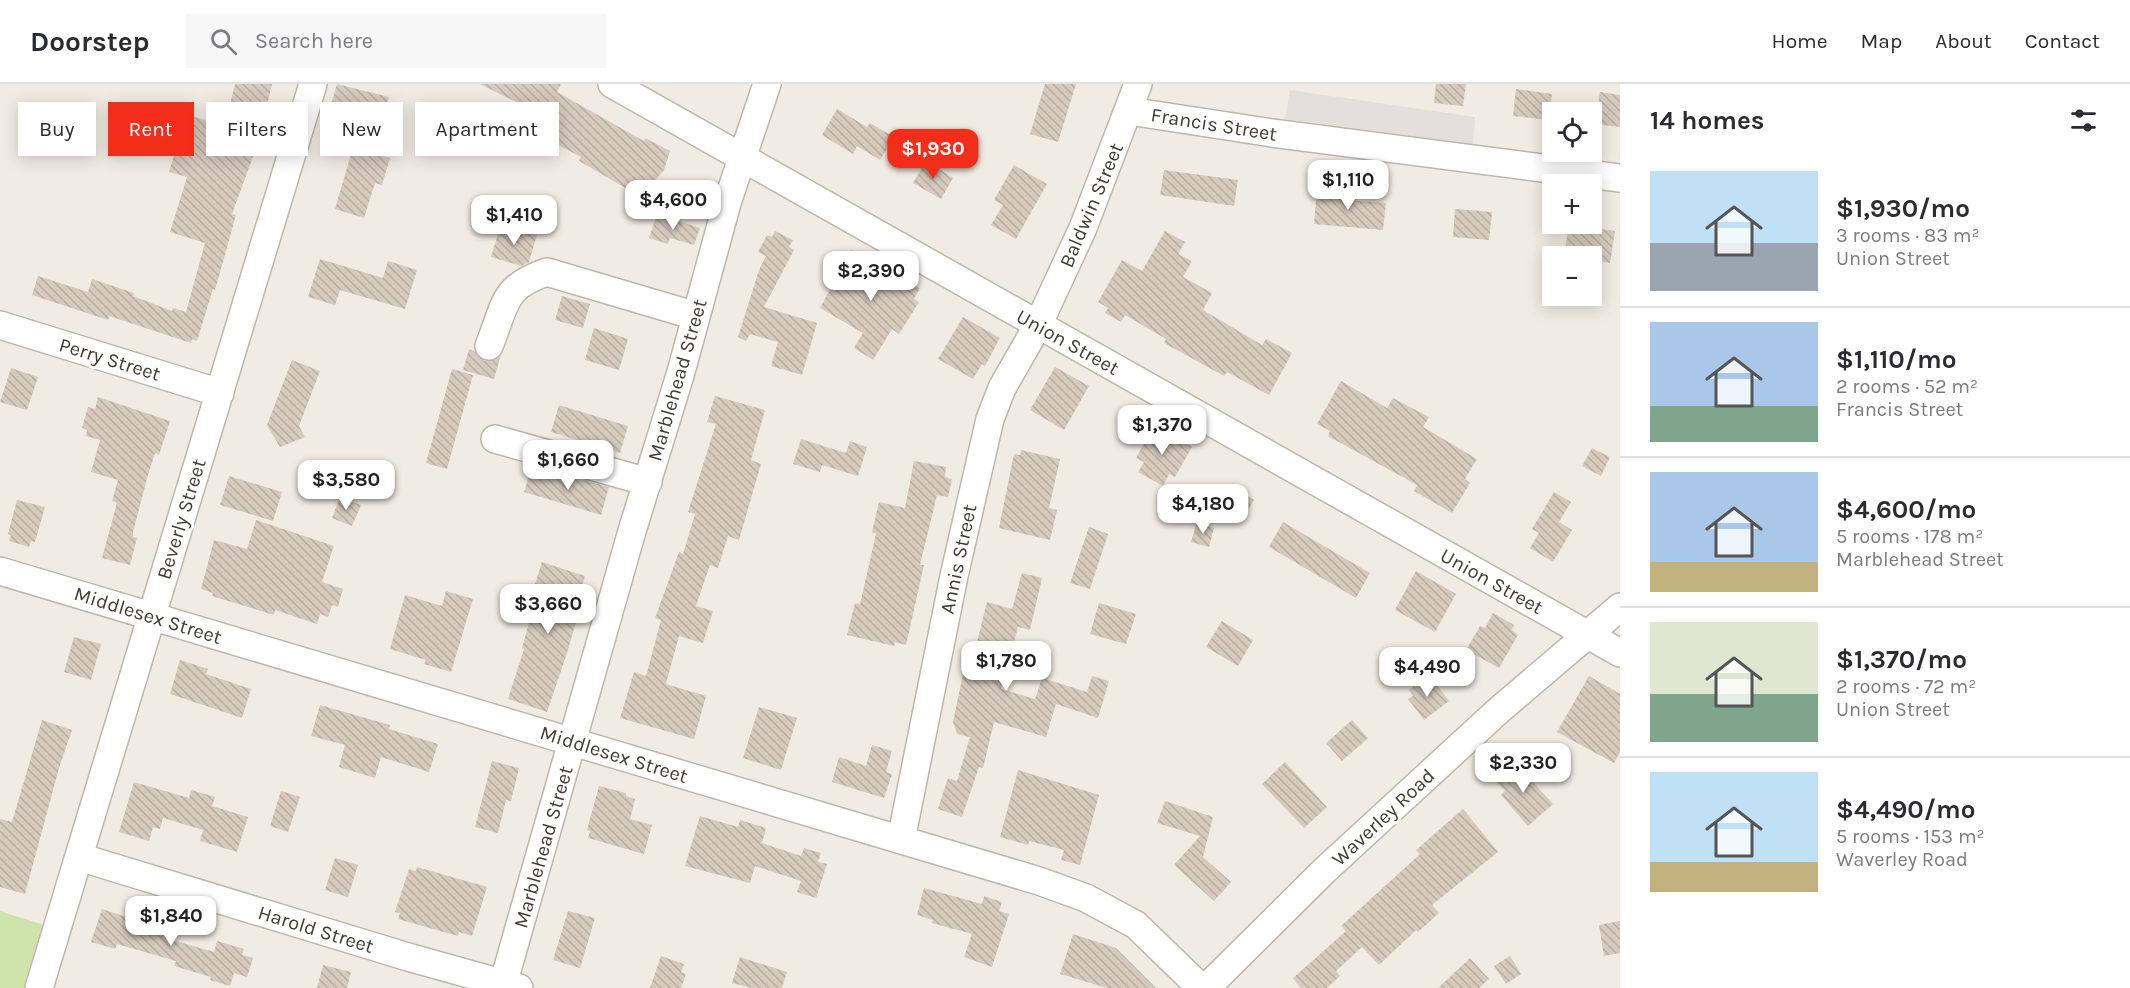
<!DOCTYPE html>
<html lang="en">
<head>
<meta charset="utf-8">
<style>
	:root { --surface:#fff; --page:#f7f7f7; --text:#2b2b33; --muted:#7c7c81; --line:#e1e1e2; --accent:#f22d1a }
	body { margin:0; font-family:Karla,sans-serif; background:var(--page); color:var(--text); height:100vh; display:flex; flex-direction:column; font-size:22px; white-space:nowrap }
	* { box-sizing:border-box; margin:0 }
	p { font-size:20px; color:var(--muted) }
	.icon { flex:none; width:33px; height:33px; fill:none; stroke:currentColor; stroke-width:2; stroke-linecap:round; stroke-linejoin:round }
	.map { position:relative; flex:1; overflow:hidden }
	.side { display:flex; flex-direction:column; background:var(--surface); width:510px }
	.side>* { flex:none }
	.banner { position:absolute; left:18px; top:18px; width:570px; height:54px; display:flex; gap:12px }
	.tools { position:absolute; left:1542px; top:18px; display:grid; gap:12px }
	.tools a { display:grid; place-items:center; width:60px; height:60px; border-radius:0px; background:var(--surface); box-shadow:0 3px 15px #0003; font-size:30px }
	.price { position:absolute; translate:-50% -51px; padding:0 14px; border-radius:12px; background:#fff; color:#222; font-size:20px; line-height:39px; filter:drop-shadow(0 2px 3px #0008) }
	.price::after { content:''; position:absolute; left:50%; top:36px; width:18px; height:14px; margin-left:-9px; background:inherit; clip-path:polygon(0 0,100% 0,50% 100%) }
	.price.on { background:var(--accent); color:#fff }
	ul { padding:0; list-style:none }
	li { display:flex; align-items:center; gap:18px; height:150px; padding:0 30px }
	li+li { border-top:2px solid var(--line) }
	li span { display:grid; place-items:center; flex:none; width:168px; height:120px; border-radius:0px; color:#555 }
	li>.icon { margin-inline-start:auto }
	span .icon { width:72px; height:72px; fill:#fffc; stroke-width:1 }
	li b { font-size:26px }
	h2 { display:flex; justify-content:space-between; align-items:center; height:72px; padding:0 30px; font-size:26px }
	.pill { padding:0 21px; border-radius:0px; background:var(--surface); box-shadow:0 3px 15px #0003; font-size:21px; line-height:54px }
	.pill.on { background:var(--accent); color:#fff }
	header { display:flex; align-items:center; gap:36px; box-sizing:border-box; height:84px; padding:0 30px; background:var(--surface); border-bottom:2px solid var(--line) }
	header strong { font-size:28px }
	nav { display:flex; gap:33px; margin-inline-start:auto; font-size:21px }
	.search { width:420px; height:54px; background:var(--page); display:flex; align-items:center; gap:15px; box-sizing:border-box; padding:0 21px; border-radius:0px; color:var(--muted); font-size:22px }
	main { display:flex; flex:1; min-height:0 }
	.map>svg:first-child { display:block }
	.park { fill:#cfe4ad }
	.parking { fill:#e2dfdc }
	.building { fill:url(#building-back-hatch) }
	.lines { fill:none; stroke-linecap:round; stroke-linejoin:round }
	.minor-casing { stroke:#bfb6aa; stroke-width:30 }
	.minor { stroke:#fff; stroke-width:27 }
	.labels { text-anchor:middle; stroke-width:6; stroke-linejoin:round; paint-order:stroke }
	.street-label { font-size:20px; fill:#433c34; stroke:#fff }
</style>
</head>
<body>
<header>
<strong>Doorstep</strong>
<div class="search"><svg class="icon" aria-label="search" viewBox="0 0 24 24"><circle cx="10" cy="10" r="6"/><path d="M15 15l6 6"/></svg>Search here</div>
<nav><a>Home</a><a>Map</a><a>About</a><a>Contact</a></nav>
</header>
<main>
<div class="map">
<svg width="1620" height="904" viewBox="0 0 1620 904">
	<defs>
		<pattern id="building-back-hatch" width="6" height="6" patternUnits="userSpaceOnUse" patternTransform="scale(1.5)"><rect width="6" height="6" fill="#d5cabc"/><path d="M-1 5l2 2M0 0l6 6M5-1l2 2" fill="none" stroke="#b8aea2"/></pattern>
	</defs>
	<rect width="100%" height="100%" fill="#f1ece3"/>
	<path class="park" d="M0,827L47,842L27,904H0Z"/>
	<path class="parking" d="M1290,6L1475,33L1473,60L1285,35Z"/>
	<path class="building" d="M235,0H272L259,56L232,130L236,131L215,206L213,205L197,257L192,255L191,259L109,232L108,236L32,211L38,192L88,208L92,195L134,209L133,212L172,227L173,224L186,228L205,159L170,148L187,93L169,88L180,52L185,54L191,32L225,41Z
		M337,0L389,13L374,70L390,74L382,101L375,99L364,134L335,125L361,36L329,28Z
		M480,0H561L557,8L644,57L645,54L670,67L664,86L641,113L579,77L581,73L543,53L552,36Z
		M1045,0H1076L1058,58L1030,50Z
		M1436,0H1466L1463,22L1434,19Z
		M1516,5L1552,10L1549,36L1513,32Z
		M1600,8L1620,11V43L1595,40Z
		M837,25L867,43L870,39L894,53L880,76L857,62L853,70L822,51Z
		M926,77L953,94L941,115L913,99Z
		M1014,81L1047,100L1016,155L991,141L1003,121L994,116Z
		M1164,86L1238,96L1234,122L1160,111Z
		M1317,106L1356,110V117L1386,119L1383,146L1314,140Z
		M1455,125L1492,128L1489,156L1453,153Z
		M657,130L700,144L694,161L670,154L668,160L649,154Z
		M501,140L537,151L529,178L521,182L491,173Z
		M1569,140L1615,147L1610,179L1592,176V172H1564Z
		M775,147L793,156L789,163L794,166L764,223L817,239L802,291L771,282L778,258L750,250L746,257L738,253L759,186L766,172L758,168L767,151L772,153Z
		M1165,147L1185,158L1178,170L1192,177L1183,193L1212,209L1203,226L1262,261L1266,255L1292,269L1269,311L1227,288L1224,292L1164,259L1166,255L1125,231L1121,238L1105,229L1108,224L1098,218L1122,176L1142,187Z
		M851,166L920,204L914,215L919,218L899,250L892,245L873,276L854,264L863,249L820,224Z
		M320,175L383,194L388,177L417,186L405,225L340,206L335,221L308,213Z
		M562,212L590,220L583,244L555,236Z
		M963,233L1000,254L985,282L982,280L973,295L938,275Z
		M594,244L628,255L619,286L585,276Z
		M469,265L474,267L484,277L500,274L494,295L463,286Z
		M292,276L320,287L299,342L305,353L280,363L267,341Z
		M1055,283L1089,302L1064,346L1030,326Z
		M11,284L38,293L27,326L0,318Z
		M452,285L473,291L447,385L426,379Z
		M1341,297L1387,324L1393,314L1429,333L1423,343L1477,375L1465,395L1470,399L1452,429L1414,407L1417,401L1328,352L1330,347L1317,340Z
		M715,312L765,326L751,376L761,380L739,456L728,452L718,484L710,481L696,522L713,527L703,559L679,552L666,600L706,612L694,655L620,634L634,588L646,592L661,536L655,534L679,468L683,470L695,430L688,428L716,340L707,338Z
		M98,313L170,337L159,371L155,369L148,391L133,448V453L137,454L130,481L102,474L117,419L112,417L118,396L91,388L100,356L86,352L87,346L82,344L88,323L95,325Z
		M559,321L628,342L620,369L551,348Z
		M1158,344L1192,363L1175,393L1169,390L1163,402L1138,388L1144,378L1136,374L1152,345L1156,348Z
		M801,355L846,369L850,357L867,363L858,392L822,381L820,388L793,380Z
		M1592,364L1610,373L1601,392L1582,382Z
		M1021,366L1060,375L1049,424L1057,426L1050,456L999,444L1014,370L1020,371Z
		M914,377L946,383L945,393L952,395L948,413L937,411L920,481H924L906,561L895,558L894,562L847,551L855,519L860,520L876,450L872,448L879,418L905,424Z
		M540,384L609,403L601,431L524,408L529,392L537,394Z
		M229,392L282,408L273,437L220,421Z
		M1230,401L1254,416L1240,439L1215,423Z
		M1554,408L1571,418L1559,438L1572,446L1553,478L1530,464L1539,449L1532,445Z
		M340,413L361,421L352,442L332,434Z
		M17,416L45,423L35,458L31,457L29,463L9,457L11,451L8,450Z
		M256,436L334,462L322,498L343,505L338,523L332,521L328,533L320,530L317,540L275,526L274,531L212,512L213,509L201,505L214,456L247,465Z
		M1197,438L1214,444L1209,463L1191,458Z
		M1283,438L1370,489L1356,514L1269,463Z
		M1089,443L1108,450L1090,505L1070,499Z
		M542,478L585,492L582,503L586,504L567,569L547,628L508,615L524,565L522,564L535,517L530,516Z
		M1416,487L1456,510L1435,548L1395,526Z
		M1022,489L1042,494L1030,546L1018,543L1001,605L1035,615L1042,594L1087,608L1092,592L1109,597L1098,634L1056,620L1046,653L994,638L983,684L979,683L962,733L938,725L948,694L957,697L970,653L957,650L953,638L963,590L968,573L973,574L987,518L1012,525Z
		M446,507L473,515L451,588L424,580L426,576L390,565L405,511L442,522Z
		M1099,519L1136,530L1126,560L1090,550Z
		M1493,529L1514,541L1512,546L1518,551L1499,584L1466,566L1480,542L1485,544Z
		M1222,537L1253,556L1238,582L1206,563Z
		M74,553L101,560L91,596L64,588Z
		M180,576L208,585L206,590L251,605L242,634L170,610Z
		M1429,591L1449,617L1424,636L1408,615L1413,612L1409,606Z
		M1589,592L1620,610V668L1614,679L1557,648Z
		M320,621L390,641L389,645L438,660L429,688L381,673L375,694L339,683L345,661L311,652Z
		M759,623L797,634L781,686L743,674Z
		M42,636L72,646L59,684L25,810L0,803V735L12,738Z
		M1352,636L1368,654L1342,677L1326,659Z
		M872,661L892,667L886,688L892,690L884,714L832,698L839,673L866,682Z
		M492,677L519,684L511,717L506,716L498,749L475,743Z
		M1285,678L1327,723L1304,744L1262,700Z
		M1515,678L1553,720L1528,742L1501,711L1505,707L1495,696Z
		M1018,686L1099,711L1080,781L1061,776L1064,766L1029,757L1028,761L1000,753Z
		M134,698L189,714L191,706L215,713L212,722L248,733L237,768L200,757L203,746L163,734L160,745L153,743L149,757L119,748Z
		M599,702L626,709V712L635,715L630,735L652,741L644,770L588,754L590,747L587,746Z
		M281,707L300,713L288,748L270,742Z
		M1165,717L1213,733L1203,773L1231,798L1214,817L1174,781L1200,752L1157,739Z
		M1463,725L1498,768L1432,821L1439,829L1418,848L1416,846L1379,881L1362,863L1336,887L1340,892L1327,904H1301L1293,894L1346,847L1341,842L1420,770L1416,766Z
		M700,732L738,743L740,736L766,744L762,759L801,772L804,764L821,769L818,778L827,780L816,814L797,808L801,797L755,782L750,799L685,782Z
		M335,774L358,781L348,813L325,806Z
		M417,783L487,803L472,852L459,848L458,852L398,835L400,829L395,828L409,785L416,787Z
		M924,804L982,820L984,812L1002,818L999,827L1009,830L992,883L964,873L972,850L932,839L933,836L917,831Z
		M102,825L144,839L145,835L175,843L172,856L214,868L217,857L244,865L242,871L253,874L247,893L234,889L230,902L210,896L211,893L174,882L176,877L117,860L115,865L91,858Z
		M568,827L595,834L580,884L553,876Z
		M1620,837V869L1604,872L1599,841Z
		M1073,850L1116,864L1156,904H1107L1060,890Z
		M661,872L684,880L681,888L686,890L681,904H650Z
		M1510,872L1521,890L1506,900L1494,882Z
		M740,873L787,888L782,904H751L732,899Z
		M1470,874L1489,895L1479,904H1438Z
		M323,881L351,888L347,904H317Z"/>
	<g class="lines">
		<g class="minor-casing">
			<path id="minor" d="M612,0L1620,569
				M1129,27L1272,49L1620,94
				M0,241L220,309
				M489,262C506,220 502,203 547,188L696,232
				M495,355L648,398
				M0,487L1039,797L1086,814L1136,841L1201,904
				M901,756L954,492L990,335L1002,304L1038,241L1083,144L1138,0
				M79,773L408,873L519,904
				M39,904L313,0
				M502,904L632,447L681,288L727,119L767,0
				M1206,904L1325,786L1498,627L1620,523"/>
		</g>
		<use href="#minor" class="minor"/>
	</g>
	<g class="labels">
		<g class="street-label">
			<text transform="translate(1214 40) rotate(9)" y="7">Francis Street</text>
			<text transform="translate(1091 121) rotate(-67)" y="7">Baldwin Street</text>
			<text transform="translate(1068 258) rotate(29)" y="7">Union Street</text>
			<text transform="translate(110 275) rotate(17)" y="7">Perry Street</text>
			<text transform="translate(677 296) rotate(-74)" y="7">Marblehead Street</text>
			<text transform="translate(181 435) rotate(-73)" y="7">Beverly Street</text>
			<text transform="translate(958 475) rotate(-78)" y="7">Annis Street</text>
			<text transform="translate(1492 497) rotate(29)" y="7">Union Street</text>
			<text transform="translate(148 531) rotate(17)" y="7">Middlesex Street</text>
			<text transform="translate(614 670) rotate(17)" y="7">Middlesex Street</text>
			<text transform="translate(1383 733) rotate(-43)" y="7">Waverley Road</text>
			<text transform="translate(543 763) rotate(-74)" y="7">Marblehead Street</text>
			<text transform="translate(316 845) rotate(17)" y="7">Harold Street</text>
		</g>
	</g>
</svg>
<div class="tools">
<a><svg class="icon" aria-label="locate" viewBox="0 0 24 24"><circle cx="12" cy="12" r="6"/><path d="M12 2v4M12 18v4M2 12h4M18 12h4"/></svg></a>
<a>+</a>
<a>−</a>
</div>
<b class="price on" style="left:933px;top:96px">$1,930</b>
<b class="price" style="left:1348px;top:127px">$1,110</b>
<b class="price" style="left:673px;top:147px">$4,600</b>
<b class="price" style="left:514px;top:162px">$1,410</b>
<b class="price" style="left:871px;top:218px">$2,390</b>
<b class="price" style="left:1162px;top:372px">$1,370</b>
<b class="price" style="left:568px;top:407px">$1,660</b>
<b class="price" style="left:346px;top:427px">$3,580</b>
<b class="price" style="left:1203px;top:451px">$4,180</b>
<b class="price" style="left:548px;top:551px">$3,660</b>
<b class="price" style="left:1006px;top:608px">$1,780</b>
<b class="price" style="left:1427px;top:614px">$4,490</b>
<b class="price" style="left:1523px;top:710px">$2,330</b>
<b class="price" style="left:171px;top:863px">$1,840</b>
<div class="banner">
<a class="pill">Buy</a>
<a class="pill on">Rent</a>
<a class="pill">Filters</a>
<a class="pill">New</a>
<a class="pill">Apartment</a>
</div>
</div>
<section class="side">
<h2>14 homes<svg class="icon" aria-label="filters" viewBox="0 0 24 24"><path d="M4 7h16M4 17h16"/><circle cx="9" cy="7" r="2"/><circle cx="15" cy="17" r="2"/></svg></h2>
<ul>
<li><span style="background:linear-gradient(#bfe0f5 60%,#9aa5b1 0)"><svg class="icon" aria-label="home" viewBox="0 0 24 24"><path d="M3 11l9-7 9 7M6 9v11h12V9"/></svg></span><div><b>$1,930/mo</b><p>3 rooms · 83 m²</p><p>Union Street</p></div></li>
<li><span style="background:linear-gradient(#a9c7e8 70%,#7fa58c 0)"><svg class="icon" aria-label="home" viewBox="0 0 24 24"><path d="M3 11l9-7 9 7M6 9v11h12V9"/></svg></span><div><b>$1,110/mo</b><p>2 rooms · 52 m²</p><p>Francis Street</p></div></li>
<li><span style="background:linear-gradient(#a9c7e8 75%,#c2b280 0)"><svg class="icon" aria-label="home" viewBox="0 0 24 24"><path d="M3 11l9-7 9 7M6 9v11h12V9"/></svg></span><div><b>$4,600/mo</b><p>5 rooms · 178 m²</p><p>Marblehead Street</p></div></li>
<li><span style="background:linear-gradient(#dfe7d0 60%,#7fa58c 0)"><svg class="icon" aria-label="home" viewBox="0 0 24 24"><path d="M3 11l9-7 9 7M6 9v11h12V9"/></svg></span><div><b>$1,370/mo</b><p>2 rooms · 72 m²</p><p>Union Street</p></div></li>
<li><span style="background:linear-gradient(#bfe0f5 75%,#c2b280 0)"><svg class="icon" aria-label="home" viewBox="0 0 24 24"><path d="M3 11l9-7 9 7M6 9v11h12V9"/></svg></span><div><b>$4,490/mo</b><p>5 rooms · 153 m²</p><p>Waverley Road</p></div></li>
</ul>
</section>
</main>
</body>
</html>
